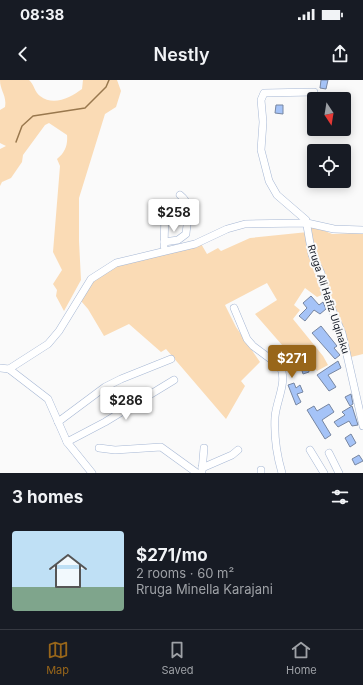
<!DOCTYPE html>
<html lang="en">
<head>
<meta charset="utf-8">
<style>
	body { margin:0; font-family:Inter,sans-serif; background:#242831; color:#f1f3f6; height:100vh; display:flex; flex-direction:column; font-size:15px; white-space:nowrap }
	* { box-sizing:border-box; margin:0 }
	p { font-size:13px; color:#9ea1a6 }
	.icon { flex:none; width:22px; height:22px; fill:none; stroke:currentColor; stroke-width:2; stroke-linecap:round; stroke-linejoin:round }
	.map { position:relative; height:393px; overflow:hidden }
	.panel { display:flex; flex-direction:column; background:#171b24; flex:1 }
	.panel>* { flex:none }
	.needle { width:26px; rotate:168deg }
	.controls { position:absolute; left:307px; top:12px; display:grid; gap:8px }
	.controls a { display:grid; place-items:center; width:44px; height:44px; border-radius:4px; background:#171b24; box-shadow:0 2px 10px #0003; font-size:20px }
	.price { position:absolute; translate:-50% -34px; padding:0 9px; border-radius:4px; background:#fff; color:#222; font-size:13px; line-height:26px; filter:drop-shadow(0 1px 2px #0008) }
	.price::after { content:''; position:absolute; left:50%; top:24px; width:12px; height:9px; margin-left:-6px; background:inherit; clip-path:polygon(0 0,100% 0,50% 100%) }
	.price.active { background:#98661a; color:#fff }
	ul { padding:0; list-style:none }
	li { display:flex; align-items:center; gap:12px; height:100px; padding:0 12px }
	li span { display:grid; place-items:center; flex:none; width:112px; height:80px; border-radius:4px; color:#555 }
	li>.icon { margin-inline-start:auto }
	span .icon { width:48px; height:48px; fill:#fffc; stroke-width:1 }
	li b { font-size:17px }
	h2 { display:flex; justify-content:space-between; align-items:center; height:48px; padding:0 12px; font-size:17px }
	.status { display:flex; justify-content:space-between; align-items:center; height:28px; padding:0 20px; background:#171b24; direction:ltr }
	.status svg { height:11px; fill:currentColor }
	header { display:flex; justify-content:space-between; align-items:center; height:52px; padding:0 12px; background:#171b24; font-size:18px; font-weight:600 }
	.menu { display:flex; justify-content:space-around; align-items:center; height:56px; border-top:1px solid #363941; background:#171b24; font-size:11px; color:#9ea1a6 }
	.menu a { display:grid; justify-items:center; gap:2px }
	.menu .active { color:#98661a }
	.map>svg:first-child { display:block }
	.green { fill:#fadbb5 }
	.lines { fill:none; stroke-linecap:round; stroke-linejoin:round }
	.stream { stroke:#99784e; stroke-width:1.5 }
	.building { fill:#a5c3f7; stroke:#7786a1 }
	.minor-casing { stroke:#a6b7d4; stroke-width:8 }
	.minor { stroke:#fff; stroke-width:7 }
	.labels { text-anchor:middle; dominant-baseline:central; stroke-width:4; stroke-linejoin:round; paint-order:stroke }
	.street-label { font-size:10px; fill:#171d28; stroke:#fafafa }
</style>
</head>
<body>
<div class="status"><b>08:38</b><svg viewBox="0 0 49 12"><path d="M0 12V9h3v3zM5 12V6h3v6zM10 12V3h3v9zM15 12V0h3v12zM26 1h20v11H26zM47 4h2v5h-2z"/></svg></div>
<header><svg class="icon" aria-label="back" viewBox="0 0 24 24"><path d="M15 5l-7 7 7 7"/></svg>Nestly<svg class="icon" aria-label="share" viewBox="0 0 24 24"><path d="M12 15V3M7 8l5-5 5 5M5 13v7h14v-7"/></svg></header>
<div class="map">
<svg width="363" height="393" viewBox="0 0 363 393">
	<rect width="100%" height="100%" fill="#fafafa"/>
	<!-- green -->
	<g class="green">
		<path d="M0 0H29C34 4 35 13 40 16 54 27 71 17 82 9L83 0H117L121 11 116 27 105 34 79 118V161L81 200 64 231 56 216 57 210 53 204 62 190 53 172 60 86 57 79C65 73 68 65 67 55L49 43 45 45 23 75 22 82 11 98 2 102 0 106V69L6 66 0 63V30L5 27C7 15 0 11 0 0Z"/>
		<polygon points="307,143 332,154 363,153 363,274 347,278 324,214 317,217 305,208 294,225 300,230 293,239 323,276 328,285 317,291 299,269 289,273 255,234 277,220 267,203 225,225 236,247 260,282 241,301 245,306 226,339 166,269 161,272 129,244 104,256 88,229 81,221 88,203 112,185 200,162 207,174 218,168 221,171 250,158 308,152"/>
	</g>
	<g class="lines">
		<!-- stream -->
		<polyline class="stream" points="16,62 22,46 33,36 85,28 106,7 109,0"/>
	</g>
	<!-- building -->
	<g class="building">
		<polygon points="321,0 328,0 326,9 320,8"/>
		<polygon points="276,25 283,25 283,34 275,33"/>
		<polygon points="311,216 319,225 323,222 326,229 320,234 314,230 305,241 299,236 307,228 303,223"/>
		<polygon points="321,246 337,266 334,268 340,275 335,279 312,253"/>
		<polygon points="338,281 341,288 328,295 336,307 329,311 317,295"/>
		<polygon points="307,282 309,292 303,294 300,284"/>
		<polygon points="294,303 296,308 300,305 303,312 297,314 301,322 296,325 288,305"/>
		<polygon points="351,314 353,324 350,326 345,317"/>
		<polygon points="329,324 334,332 322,340 331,355 325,359 307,330 314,326 317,331"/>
		<polygon points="352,326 358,345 352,346 349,341 338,347 334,342 345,335 342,332"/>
		<polygon points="351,354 356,363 350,367 345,358"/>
		<polygon points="359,375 363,381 355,385 352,379"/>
	</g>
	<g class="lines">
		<!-- minor casing -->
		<g class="minor-casing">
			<g id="minor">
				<polyline points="314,12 264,13 261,20 263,42 261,70 269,101 277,115 306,140 312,175 321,193 325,213 342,253 363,346"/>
				<path d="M164 162 178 160 186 154C187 140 193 125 180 115"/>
				<polyline points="164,166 165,133"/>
				<path d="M234 228 247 259 253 266 280 286C288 302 276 321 275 337 274 355 277 376 282 393"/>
				<polyline points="0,288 9,289 48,319 67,362 92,393"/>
				<polyline points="9,289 48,264 59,251 91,199 116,183 195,164 227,149 245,144 307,143 334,149 363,150"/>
				<polyline points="58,342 105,307 121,299 171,279"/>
				<polyline points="67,362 105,342 174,300"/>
				<polyline points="99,368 115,370 161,367 197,393"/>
				<polyline points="310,370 324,393"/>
				<polyline points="329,373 339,393"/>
				<polyline points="202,388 232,375 238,370"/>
				<polyline points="202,391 204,368"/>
				<polyline points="261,393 261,390"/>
			</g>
		</g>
		<!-- minor -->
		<use href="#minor" class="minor"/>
	</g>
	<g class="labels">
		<!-- street labels -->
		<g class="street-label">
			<text transform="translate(329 219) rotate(72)">Rruga Ali Hafiz Ulqinaku</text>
		</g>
	</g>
</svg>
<div class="controls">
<a><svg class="needle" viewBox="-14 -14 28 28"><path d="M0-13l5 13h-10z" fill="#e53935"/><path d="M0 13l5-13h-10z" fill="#9ea1a6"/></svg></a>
<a><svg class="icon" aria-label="locate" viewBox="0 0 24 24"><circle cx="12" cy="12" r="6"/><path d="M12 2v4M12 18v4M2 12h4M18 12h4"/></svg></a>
</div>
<b class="price" style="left:174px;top:153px">$258</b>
<b class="price active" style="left:292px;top:299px">$271</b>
<b class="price" style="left:126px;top:341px">$286</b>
</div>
<section class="panel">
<h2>3 homes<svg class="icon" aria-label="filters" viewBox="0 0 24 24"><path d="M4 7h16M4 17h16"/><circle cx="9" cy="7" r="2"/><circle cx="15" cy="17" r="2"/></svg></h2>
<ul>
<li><span style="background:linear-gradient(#bfe0f5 70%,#7fa58c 0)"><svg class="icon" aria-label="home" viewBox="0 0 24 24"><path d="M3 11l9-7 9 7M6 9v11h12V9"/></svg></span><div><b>$271/mo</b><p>2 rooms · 60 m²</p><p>Rruga Minella Karajani</p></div></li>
</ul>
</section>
<nav class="menu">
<a class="active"><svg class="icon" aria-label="map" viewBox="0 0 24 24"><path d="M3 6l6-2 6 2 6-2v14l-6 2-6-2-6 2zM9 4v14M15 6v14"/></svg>Map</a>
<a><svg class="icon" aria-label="saved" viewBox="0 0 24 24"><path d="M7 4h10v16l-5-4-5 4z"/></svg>Saved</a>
<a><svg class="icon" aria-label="home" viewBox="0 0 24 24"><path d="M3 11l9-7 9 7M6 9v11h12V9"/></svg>Home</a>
</nav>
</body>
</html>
